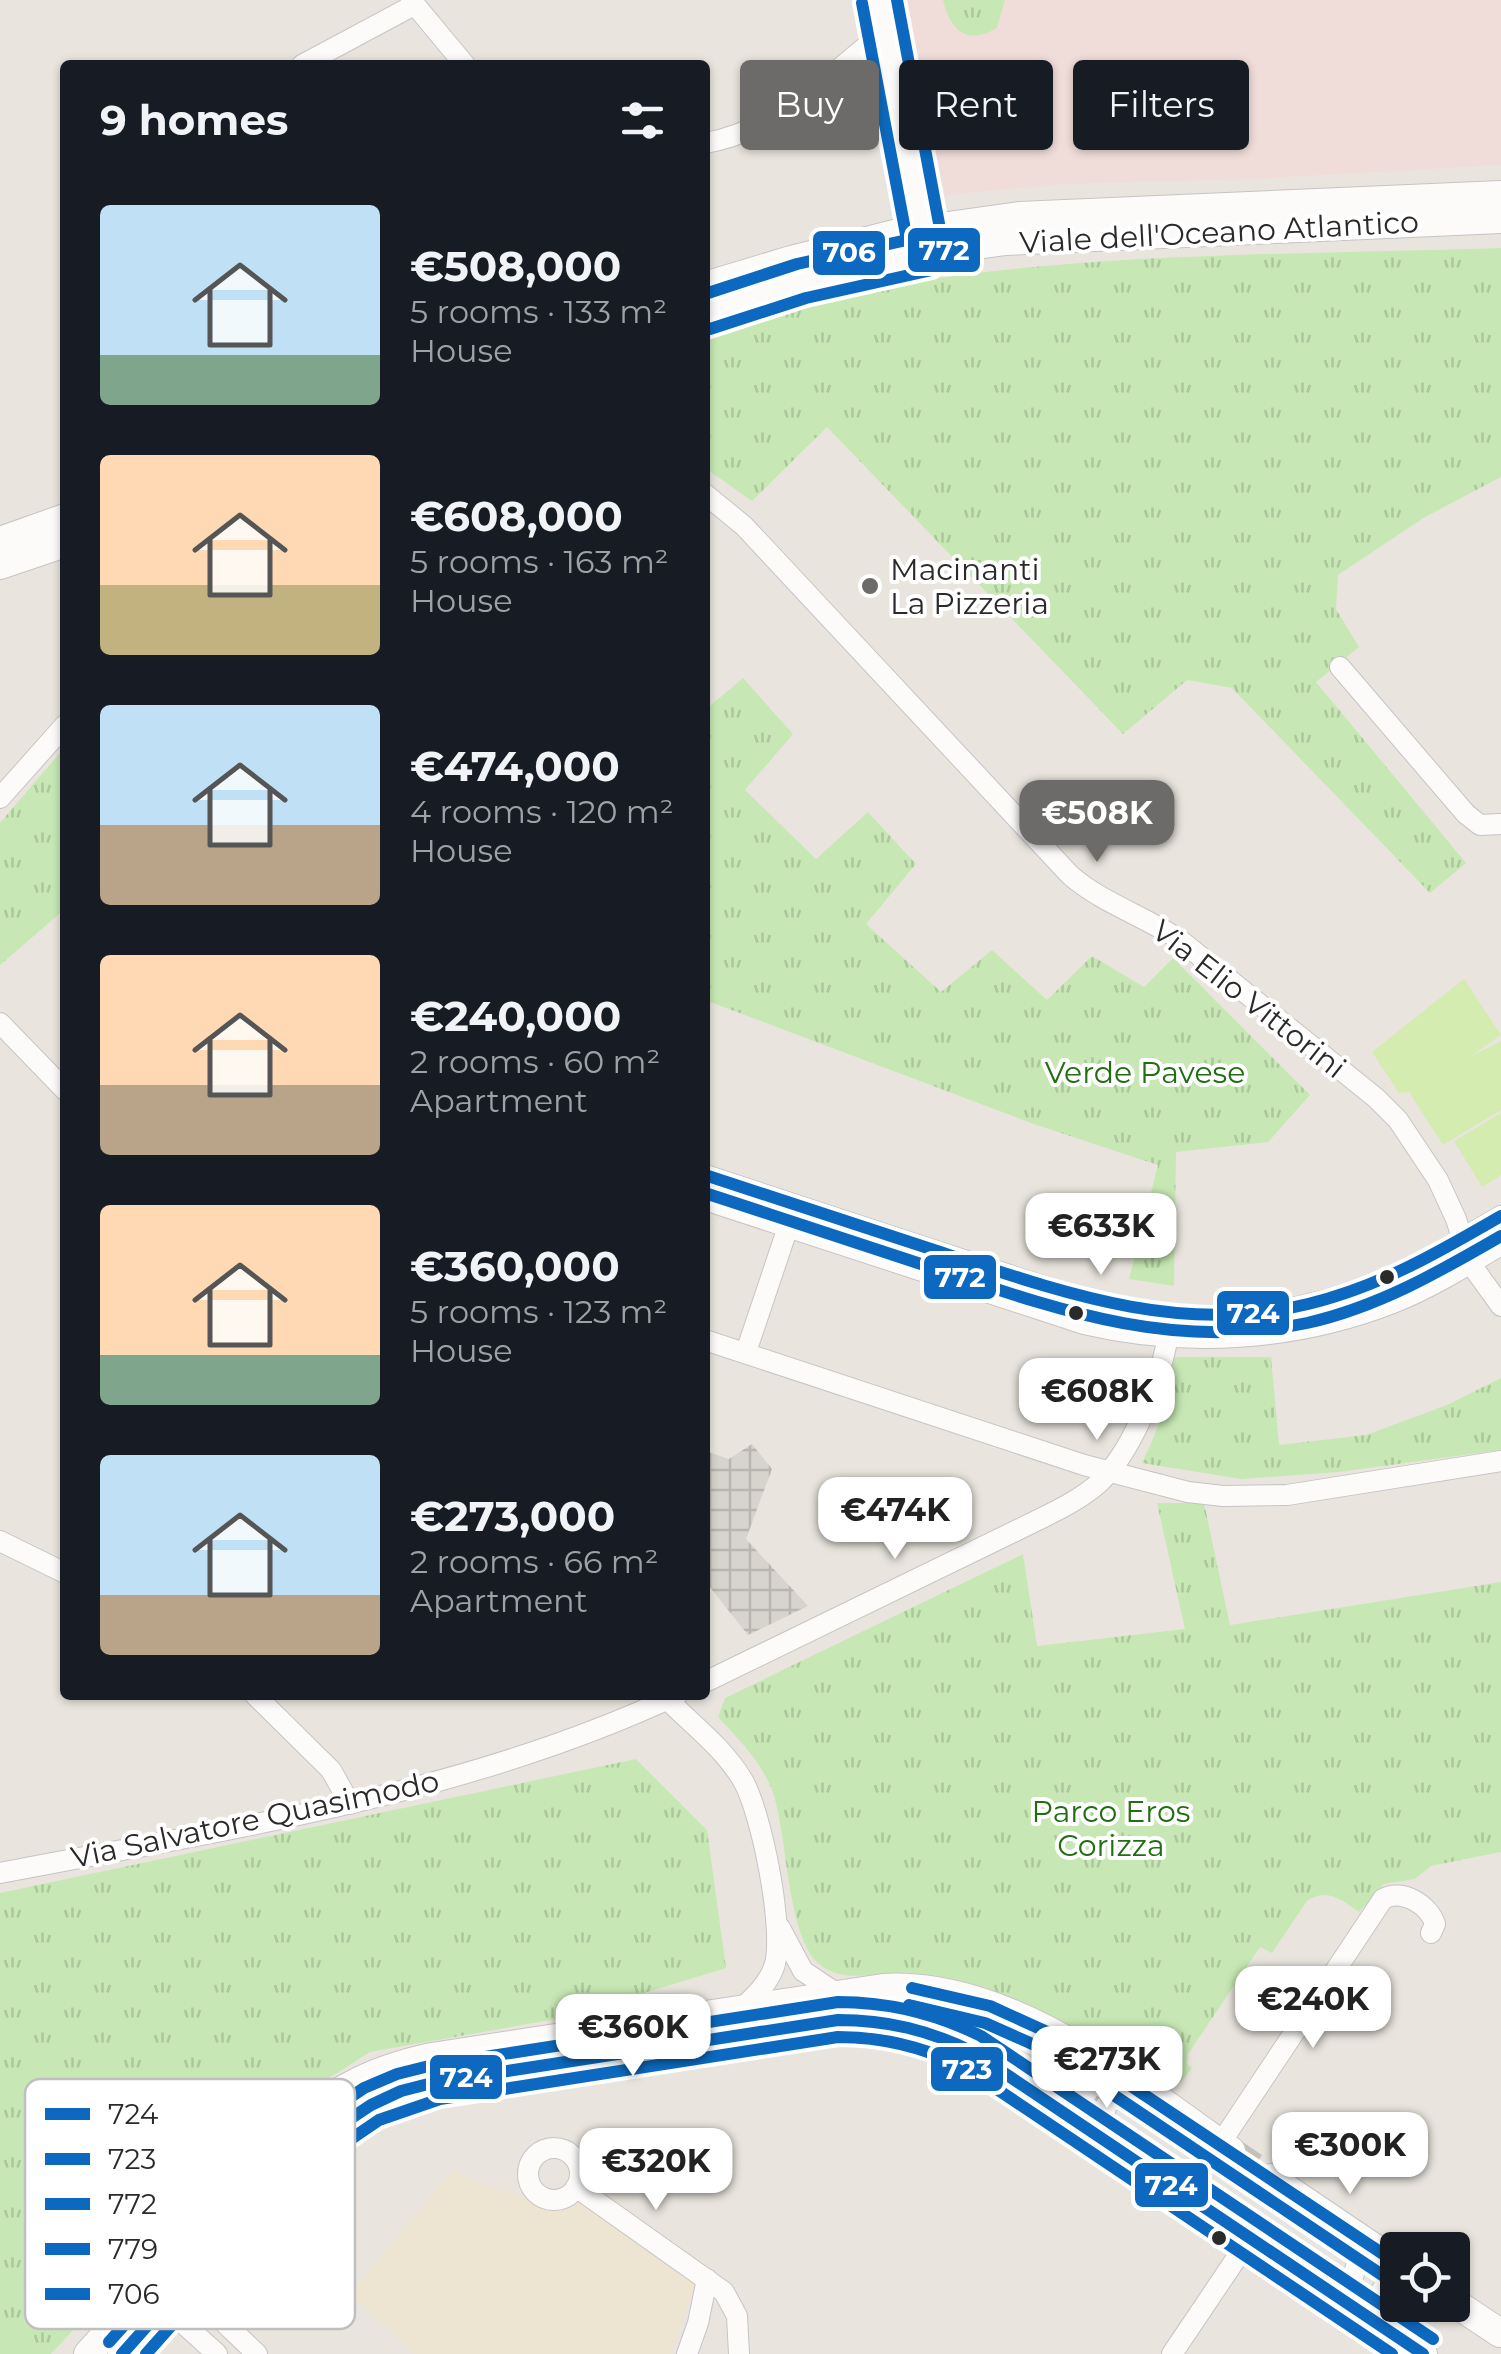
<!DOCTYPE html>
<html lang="en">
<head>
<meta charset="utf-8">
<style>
	body { margin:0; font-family:Montserrat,sans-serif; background:#20242c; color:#f1f3f6; height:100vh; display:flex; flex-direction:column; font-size:38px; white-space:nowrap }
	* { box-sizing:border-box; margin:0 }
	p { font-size:32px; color:#9ea1a6 }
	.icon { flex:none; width:55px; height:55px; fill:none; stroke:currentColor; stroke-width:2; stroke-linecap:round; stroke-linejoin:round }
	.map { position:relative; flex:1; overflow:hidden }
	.panel { position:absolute; left:60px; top:60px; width:650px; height:1640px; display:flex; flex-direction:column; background:#171b24; border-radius:10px; box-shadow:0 2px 8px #0004 }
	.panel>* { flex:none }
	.hud { position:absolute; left:740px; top:60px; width:610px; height:90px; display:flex; gap:20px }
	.controls { position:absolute; left:1380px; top:2232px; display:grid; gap:20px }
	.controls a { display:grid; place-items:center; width:90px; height:90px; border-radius:10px; background:#171b24; box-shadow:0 2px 8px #0004; font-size:50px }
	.price { position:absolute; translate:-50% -85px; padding:0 22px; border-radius:20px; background:#fff; color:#222; font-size:32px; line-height:65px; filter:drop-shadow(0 2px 5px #0008) }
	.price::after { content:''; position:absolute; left:50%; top:60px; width:30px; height:22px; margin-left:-15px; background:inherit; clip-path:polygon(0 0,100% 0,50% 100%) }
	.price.on { background:#6d6b69; color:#fff }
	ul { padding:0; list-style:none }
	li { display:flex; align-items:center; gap:30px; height:250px; padding:0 40px }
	li span { display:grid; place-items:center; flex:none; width:280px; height:200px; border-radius:10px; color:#555 }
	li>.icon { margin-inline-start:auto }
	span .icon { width:120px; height:120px; fill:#fffc; stroke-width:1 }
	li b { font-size:42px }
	h2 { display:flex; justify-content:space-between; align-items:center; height:120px; padding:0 40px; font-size:42px }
	.pill { padding:0 35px; border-radius:10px; background:#171b24; box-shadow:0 2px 8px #0004; font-size:35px; line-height:90px }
	.pill.on { background:#6d6b69; color:#fff }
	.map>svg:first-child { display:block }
	.education { fill:#ede5d2 }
	.medical { fill:#f0ddda }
	.grass { fill:url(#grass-tufts) }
	.pitch { fill:#d4ecb0 }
	.plaza { fill:url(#plaza-grid) }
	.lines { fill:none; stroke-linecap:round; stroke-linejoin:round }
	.secondary-tunnel { stroke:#c3c0ba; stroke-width:28; stroke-dasharray:28 14; stroke-linecap:butt }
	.street-casing { stroke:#c6c4c4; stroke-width:22 }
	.secondary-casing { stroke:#c6c4c4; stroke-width:30 }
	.street { stroke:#fcfbfa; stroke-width:20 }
	.secondary { stroke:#fcfbfa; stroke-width:28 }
	.bus-1-casing { stroke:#fff; stroke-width:20 }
	.bus-2-casing { stroke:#fff; stroke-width:20 }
	.bus-3-casing { stroke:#fff; stroke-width:20 }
	.bus-4-casing { stroke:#fff; stroke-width:20 }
	.bus-5-casing { stroke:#fff; stroke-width:20 }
	.bus-1 { stroke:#0c69bf; stroke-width:12 }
	.bus-2 { stroke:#0c69bf; stroke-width:12 }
	.bus-3 { stroke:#0c69bf; stroke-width:12 }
	.bus-4 { stroke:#0c69bf; stroke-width:12 }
	.bus-5 { stroke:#0c69bf; stroke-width:12 }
	.poi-dot { fill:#6d6b69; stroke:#fff; stroke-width:4 }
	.bus-dot { fill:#2a2a2a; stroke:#fff; stroke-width:4 }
	.labels { text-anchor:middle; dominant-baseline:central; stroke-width:8; stroke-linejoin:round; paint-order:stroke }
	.street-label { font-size:30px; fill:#2a2a2a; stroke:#fff }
	.poi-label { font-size:30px; fill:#2a2a2a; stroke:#fff; text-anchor:start }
	.park-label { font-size:30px; fill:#226e13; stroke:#fff }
	.key { fill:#fff; stroke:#bfbfbf; stroke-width:2.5 }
	.key-label { font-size:28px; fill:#2a2a2a }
	.line-badge { stroke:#fff; stroke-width:4 }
	.badge-label { font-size:28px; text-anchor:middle; font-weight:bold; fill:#fff }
</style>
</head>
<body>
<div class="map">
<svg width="1501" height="2354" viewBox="0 0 1501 2354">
	<defs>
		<pattern id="grass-tufts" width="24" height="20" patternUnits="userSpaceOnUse" patternTransform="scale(2.5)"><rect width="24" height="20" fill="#c7e8b4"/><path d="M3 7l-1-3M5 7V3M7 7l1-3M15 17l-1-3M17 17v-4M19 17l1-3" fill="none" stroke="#abc79b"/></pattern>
		<pattern id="plaza-grid" width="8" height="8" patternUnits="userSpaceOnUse" patternTransform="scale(2.5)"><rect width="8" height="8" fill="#d7d3cd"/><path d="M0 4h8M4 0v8" fill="none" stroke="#b9b5b0"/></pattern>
	</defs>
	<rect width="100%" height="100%" fill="#e9e5de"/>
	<!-- education -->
	<polygon class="education" points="453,2170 473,2181 537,2202 551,2204 576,2198 696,2283 671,2354 414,2354 350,2293"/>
	<!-- medical -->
	<polygon class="medical" points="902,0 1501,0 1501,165 1253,179 1063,184 945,195"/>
	<!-- grass -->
	<g class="grass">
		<path d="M943 0H1005L997 28C966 46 950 30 943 0Z"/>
		<path d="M1046 61 1048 104C1012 105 1008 96 1002 62Z"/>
		<path d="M1501 248V477L1425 517 1338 575 1336 609 1359 647 1316 682 1466 863 1430 893 1232 688 1187 680 1123 734 827 427 752 501 705 468V341C789 312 874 286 962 275 1138 252 1323 254 1501 248Z"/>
		<polygon points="743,678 793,734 745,790 816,859 868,812 916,864 866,924 941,992 992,950 1047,1000 1092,956 1144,987 1173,958 1310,1095 1268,1142 1176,1152 1174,1286 1129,1279 1158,1165 1034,1124 705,1000 705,710"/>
		<polygon points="65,747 65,909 0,965 0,823"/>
		<path d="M1171 1357H1271L1279 1445 1366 1435 1447 1405 1501 1378V1450L1339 1472 1241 1479 1142 1463C1159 1428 1171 1396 1171 1357Z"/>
		<path d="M1157 1503H1204L1230 1625 1501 1582V1852L1431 1866 1415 1879 1384 1884 1359 1912C1342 1900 1327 1887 1307 1901L1272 1953 1260 1947 1188 2054 1187 2064 1192 2068 1181 2082 1172 2083 1140 2063 1127 2065C1054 2017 1003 1982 914 1973 882 1970 845 1986 819 1964 786 1936 788 1833 772 1790 761 1761 738 1739 718 1717L725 1698 1023 1554 1037 1646 1185 1629Z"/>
		<polygon points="636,1759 707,1830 726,1968 562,2018 370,2052 268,2117 51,2354 0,2354 0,1893"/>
	</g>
	<!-- pitch -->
	<g class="pitch">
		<polygon points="1464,979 1501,1035 1471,1056 1501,1041 1501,1110 1443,1145 1409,1092 1399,1093 1372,1052"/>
		<polygon points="1501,1113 1501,1175 1482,1187 1454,1141"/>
	</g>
	<!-- plaza -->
	<polygon class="plaza" points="752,1444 772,1469 746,1539 808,1606 748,1635 705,1581 705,1451 729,1459"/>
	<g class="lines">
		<!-- secondary-tunnel -->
		<g class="secondary-tunnel">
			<polyline points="1231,2151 1271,2178"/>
			<polyline points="1197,2202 1236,2228"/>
		</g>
		<!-- street casing -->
		<g class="street-casing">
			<g id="street">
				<polyline points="411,0 465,65"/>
				<polyline points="302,65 414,5"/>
				<path d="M705 143C775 132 829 75 883 33"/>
				<path d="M705 494 744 526 1070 875C1102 903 1144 916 1180 940L1376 1098 1398 1120 1438 1180 1456 1219 1470 1263 1501 1306"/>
				<polyline points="1340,667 1466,814 1480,825 1501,824"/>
				<polyline points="0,798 65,725"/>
				<polyline points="0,1023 65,1090"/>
				<path d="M705 1175 1070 1295C1171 1325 1281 1323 1379 1282 1422 1264 1461 1239 1501 1216"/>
				<path d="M705 1200 1084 1324C1185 1348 1296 1341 1393 1303 1431 1288 1466 1266 1501 1245"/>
				<polyline points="705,1340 1084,1465 1188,1492 1223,1496 1287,1495 1501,1461"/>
				<polyline points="746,1352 788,1227"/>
				<polyline points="0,1541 65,1573"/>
				<path d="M705 1682 1042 1518C1062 1508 1084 1497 1101 1481 1134 1448 1164 1373 1169 1327"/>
				<polyline points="255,1695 331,1770 350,1804"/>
				<path d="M663 1695C690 1723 722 1746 742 1779 761 1809 786 1934 774 1967 768 1984 754 1997 741 2009"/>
				<path d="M0 1873C228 1829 466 1794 677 1695"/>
				<polyline points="780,1928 803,1971 839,1995"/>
				<path d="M1058 2109C1089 2104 1093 2087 1095 2059"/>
				<polyline points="1101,2138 1106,2105 1119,2096 1140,2090"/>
				<path d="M1220 2144 1383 1899C1402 1888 1429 1905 1435 1924L1431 1933"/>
				<circle cx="554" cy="2174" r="26"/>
				<polyline points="576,2187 724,2292 737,2316 739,2354"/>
				<polyline points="185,2285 257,2354"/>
				<polyline points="1333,2294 1353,2277 1363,2241"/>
				<polyline points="165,2307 217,2354"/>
				<polyline points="1367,2317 1383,2288 1398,2277"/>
				<polyline points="687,2354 698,2323 707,2279"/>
				<polyline points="1172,2354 1250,2238"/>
			</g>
		</g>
		<!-- secondary casing -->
		<g class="secondary-casing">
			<g id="secondary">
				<polyline points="879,0 925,244"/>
				<polyline points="705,286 791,260 898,233 1019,216 1501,195"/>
				<path d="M705 312C802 277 902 254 1004 241L1501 219"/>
				<polyline points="0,541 65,518"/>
				<polyline points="0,565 65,543"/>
				<polyline points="1271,2178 1398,2264"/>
				<polyline points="1236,2228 1423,2354"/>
				<polyline points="1452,2301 1500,2333"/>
				<path d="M88 2354 281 2138C326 2093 371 2070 432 2057L883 1988C1008 1980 1134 2083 1231 2151"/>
				<path d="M122 2354C157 2316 191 2278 225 2239 288 2168 338 2101 436 2082L817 2021C866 2016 912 2022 958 2044L1197 2202"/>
			</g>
		</g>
		<!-- street -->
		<use href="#street" class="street"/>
		<!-- secondary -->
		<use href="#secondary" class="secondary"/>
		<!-- bus-1 casing -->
		<g class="bus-1-casing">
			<g id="bus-1">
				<path d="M705 1175C782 1200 859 1226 937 1251 1058 1291 1179 1336 1308 1304 1379 1287 1439 1252 1501 1216"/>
				<polyline points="912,1988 990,2006 1056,2036 1398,2264"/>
				<path d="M122 2354 271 2187 317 2141 371 2105 401 2091 436 2082 838 2020C887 2020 929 2030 973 2052L1423 2354"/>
			</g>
		</g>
		<!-- bus-2 casing -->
		<g class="bus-2-casing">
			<g id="bus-2">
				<polyline points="909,2005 985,2023 1048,2051 1388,2279"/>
				<path d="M146 2354 284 2199 329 2154 379 2120 440 2099 838 2037C884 2037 924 2047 964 2067L1392 2354"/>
			</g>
		</g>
		<!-- bus-3 casing -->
		<g class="bus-3-casing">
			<g id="bus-3">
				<polyline points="710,329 806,298 932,270 942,261 944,250 897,0"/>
				<path d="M705 1193C782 1219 859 1244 936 1269 1061 1311 1174 1351 1307 1323 1378 1307 1439 1272 1501 1236"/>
			</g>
		</g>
		<!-- bus-4 casing -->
		<g class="bus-4-casing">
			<path id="bus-4" d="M109 2342 258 2176 305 2128 364 2088 397 2074 433 2065 838 2002C889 2002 935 2013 981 2036L1433 2339"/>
		</g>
		<!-- bus-5 casing -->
		<g class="bus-5-casing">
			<polyline id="bus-5" points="705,294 797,264 907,240 862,3"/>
		</g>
		<!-- bus-1 -->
		<use href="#bus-1" class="bus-1"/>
		<!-- bus-2 -->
		<use href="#bus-2" class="bus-2"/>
		<!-- bus-3 -->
		<use href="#bus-3" class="bus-3"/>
		<!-- bus-4 -->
		<use href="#bus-4" class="bus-4"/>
		<!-- bus-5 -->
		<use href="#bus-5" class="bus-5"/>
	</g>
	<!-- markers -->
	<circle class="poi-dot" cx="870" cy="586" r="10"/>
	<g class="bus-dot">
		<circle cx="1387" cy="1277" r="9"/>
		<circle cx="1076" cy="1313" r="9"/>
		<circle cx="1219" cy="2238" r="9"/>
	</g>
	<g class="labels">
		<!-- street labels -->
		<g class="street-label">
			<text transform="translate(1219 232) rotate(-3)">Viale dell'Oceano Atlantico</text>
			<text transform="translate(1249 999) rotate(38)">Via Elio Vittorini</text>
			<text transform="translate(255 1819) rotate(-12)">Via Salvatore Quasimodo</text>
		</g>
		<!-- poi labels -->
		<g class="poi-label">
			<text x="890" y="569">Macinanti<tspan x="890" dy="34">La Pizzeria</tspan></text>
		</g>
		<!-- park labels -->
		<g class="park-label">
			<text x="1145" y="1072">Verde Pavese</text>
			<text x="1111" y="1811">Parco Eros<tspan x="1111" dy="34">Corizza</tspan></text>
		</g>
	</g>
	<!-- legend -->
	<rect x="25" y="2079" width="330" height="250" rx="15" class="key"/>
	<rect x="45" y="2108" width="45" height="12" fill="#0c69bf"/>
	<rect x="45" y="2153" width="45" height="12" fill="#0c69bf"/>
	<rect x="45" y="2198" width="45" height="12" fill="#0c69bf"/>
	<rect x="45" y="2243" width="45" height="12" fill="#0c69bf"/>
	<rect x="45" y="2288" width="45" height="12" fill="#0c69bf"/>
	<g class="key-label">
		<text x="108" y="2124">724</text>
		<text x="108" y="2169">723</text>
		<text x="108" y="2214">772</text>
		<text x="108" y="2259">779</text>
		<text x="108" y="2304">706</text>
	</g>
	<g class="line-badge">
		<rect x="906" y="226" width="76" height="48" rx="10" fill="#0c69bf"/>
		<rect x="811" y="229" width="76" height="48" rx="10" fill="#0c69bf"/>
		<rect x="922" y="1253" width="76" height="48" rx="10" fill="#0c69bf"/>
		<rect x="1215" y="1289" width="76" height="48" rx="10" fill="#0c69bf"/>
		<rect x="929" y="2045" width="76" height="48" rx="10" fill="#0c69bf"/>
		<rect x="428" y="2053" width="76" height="48" rx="10" fill="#0c69bf"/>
		<rect x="1133" y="2161" width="77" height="48" rx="10" fill="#0c69bf"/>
	</g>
	<g class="badge-label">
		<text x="944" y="260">772</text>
		<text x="849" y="262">706</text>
		<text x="960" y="1287">772</text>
		<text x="1253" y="1323">724</text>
		<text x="967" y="2079">723</text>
		<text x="466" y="2087">724</text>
		<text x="1171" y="2195">724</text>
	</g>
</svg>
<div class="controls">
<a><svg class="icon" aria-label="locate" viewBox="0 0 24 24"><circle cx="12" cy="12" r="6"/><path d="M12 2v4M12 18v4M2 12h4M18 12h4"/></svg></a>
</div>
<b class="price on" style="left:1097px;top:865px">€508K</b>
<b class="price" style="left:1101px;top:1278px">€633K</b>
<b class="price" style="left:1097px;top:1443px">€608K</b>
<b class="price" style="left:895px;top:1562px">€474K</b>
<b class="price" style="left:1313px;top:2051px">€240K</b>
<b class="price" style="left:633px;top:2079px">€360K</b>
<b class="price" style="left:1107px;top:2111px">€273K</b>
<b class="price" style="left:1350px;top:2197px">€300K</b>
<b class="price" style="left:656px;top:2213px">€320K</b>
<div class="hud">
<a class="pill on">Buy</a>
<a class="pill">Rent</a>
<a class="pill">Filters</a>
</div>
<section class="panel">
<h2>9 homes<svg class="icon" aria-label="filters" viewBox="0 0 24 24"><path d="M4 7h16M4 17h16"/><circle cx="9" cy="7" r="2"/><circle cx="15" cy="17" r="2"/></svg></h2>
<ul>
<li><span style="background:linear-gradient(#bfe0f5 75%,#7fa58c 0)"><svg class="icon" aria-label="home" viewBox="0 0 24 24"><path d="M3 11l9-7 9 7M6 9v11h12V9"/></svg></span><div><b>€508,000</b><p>5 rooms · 133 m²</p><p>House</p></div></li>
<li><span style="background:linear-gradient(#ffd9b3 65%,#c2b280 0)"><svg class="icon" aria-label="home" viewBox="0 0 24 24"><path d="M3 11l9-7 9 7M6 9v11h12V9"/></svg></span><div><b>€608,000</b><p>5 rooms · 163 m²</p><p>House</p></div></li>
<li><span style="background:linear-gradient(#bfe0f5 60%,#b9a48a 0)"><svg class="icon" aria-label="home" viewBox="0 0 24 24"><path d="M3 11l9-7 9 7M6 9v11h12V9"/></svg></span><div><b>€474,000</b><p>4 rooms · 120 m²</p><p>House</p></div></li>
<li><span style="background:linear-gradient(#ffd9b3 65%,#b9a48a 0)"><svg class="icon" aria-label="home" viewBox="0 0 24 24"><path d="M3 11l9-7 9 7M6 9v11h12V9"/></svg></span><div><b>€240,000</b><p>2 rooms · 60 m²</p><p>Apartment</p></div></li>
<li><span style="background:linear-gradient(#ffd9b3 75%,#7fa58c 0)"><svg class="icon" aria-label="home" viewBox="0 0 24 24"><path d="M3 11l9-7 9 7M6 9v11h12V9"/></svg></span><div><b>€360,000</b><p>5 rooms · 123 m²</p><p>House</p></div></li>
<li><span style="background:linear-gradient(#bfe0f5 70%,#b9a48a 0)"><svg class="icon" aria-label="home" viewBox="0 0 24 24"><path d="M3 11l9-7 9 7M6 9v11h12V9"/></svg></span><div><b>€273,000</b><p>2 rooms · 66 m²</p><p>Apartment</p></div></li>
</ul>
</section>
</div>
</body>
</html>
